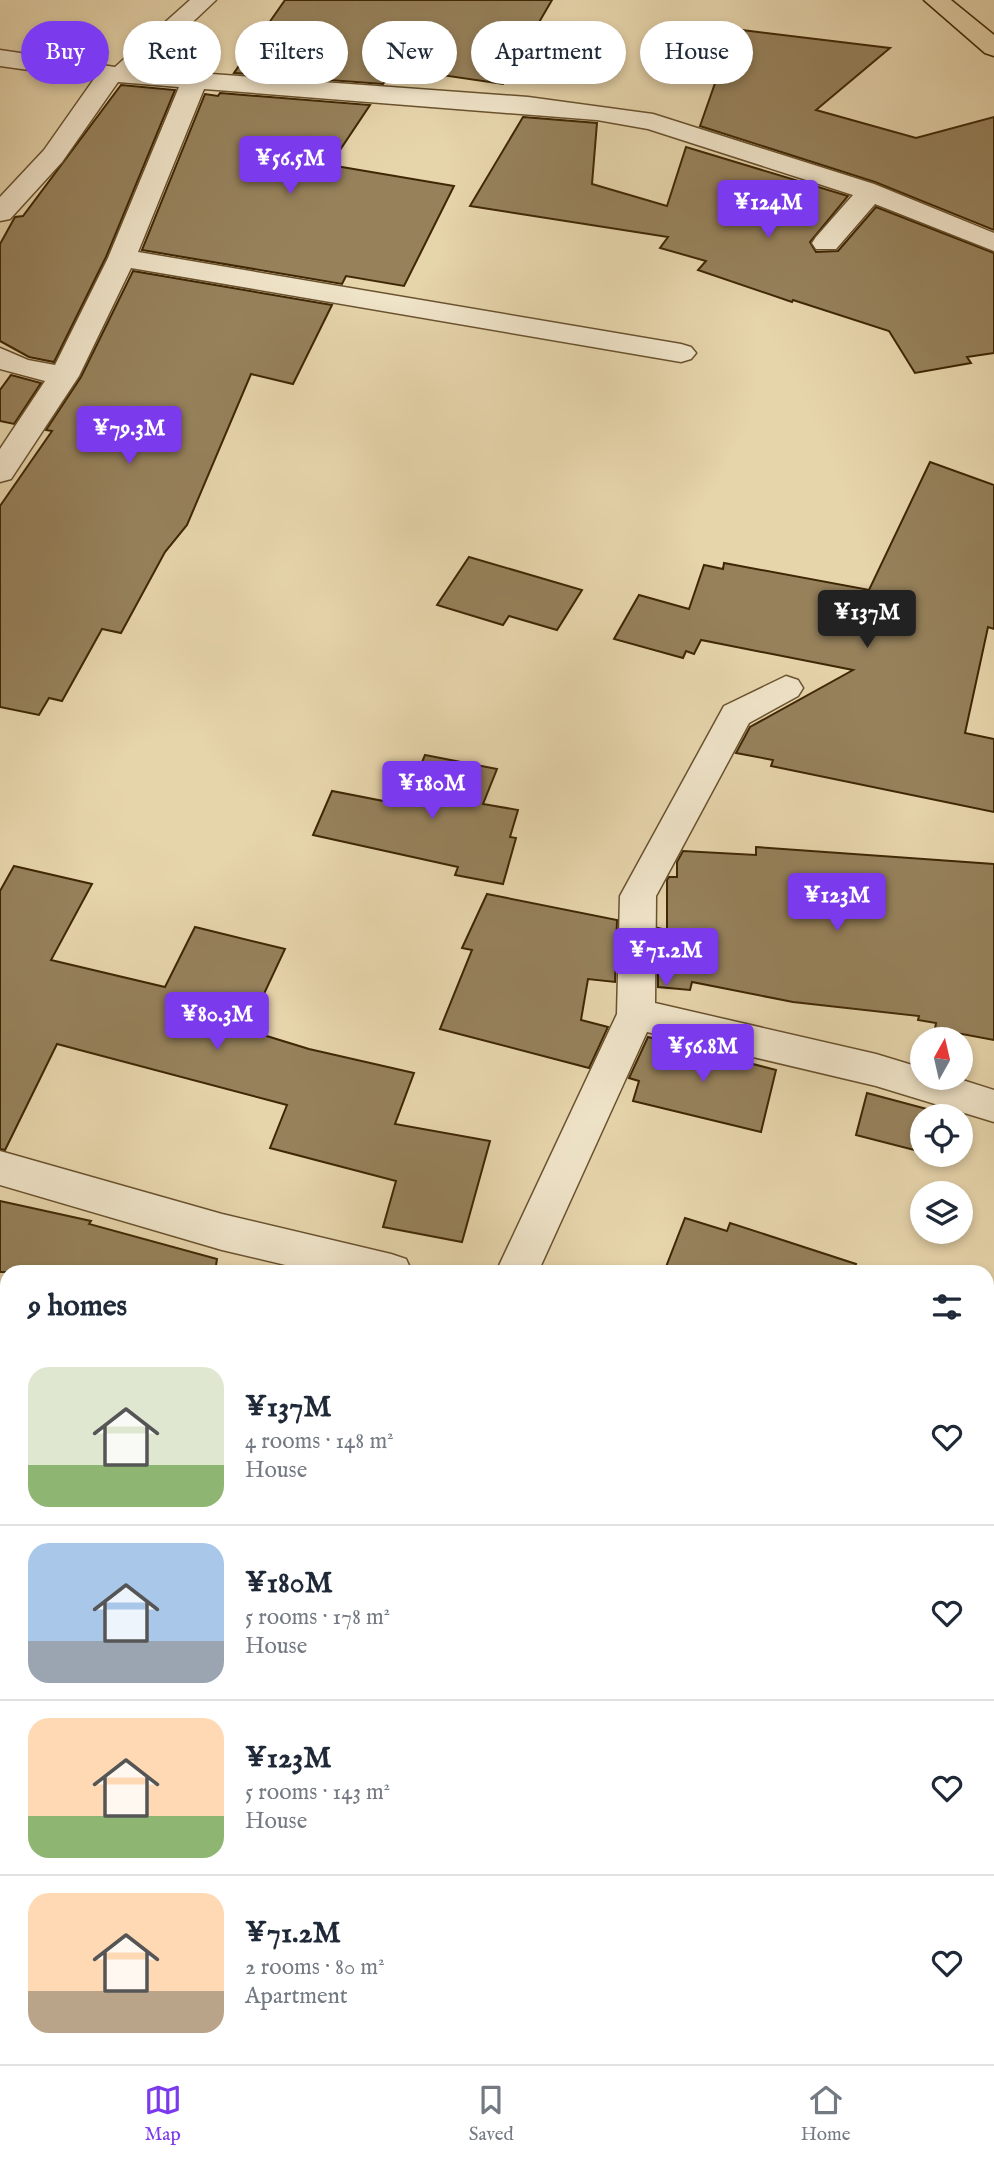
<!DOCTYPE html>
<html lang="en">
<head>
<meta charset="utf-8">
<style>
	body { margin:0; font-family:"IM FELL English",serif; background:#f6f6f7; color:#1f2937; height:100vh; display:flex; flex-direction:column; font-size:26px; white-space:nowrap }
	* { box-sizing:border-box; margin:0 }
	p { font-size:23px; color:#747a83 }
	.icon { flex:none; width:38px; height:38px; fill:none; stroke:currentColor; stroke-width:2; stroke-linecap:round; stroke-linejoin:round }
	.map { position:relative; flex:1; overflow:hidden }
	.drawer { position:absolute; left:0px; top:1265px; width:994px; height:800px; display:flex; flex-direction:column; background:#fff; border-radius:21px 21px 0 0; box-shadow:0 4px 10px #0003 }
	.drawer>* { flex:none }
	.top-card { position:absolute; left:21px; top:21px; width:952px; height:63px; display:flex; gap:14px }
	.needle { width:46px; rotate:8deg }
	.fabs { position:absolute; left:910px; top:1027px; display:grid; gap:14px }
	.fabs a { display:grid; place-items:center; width:63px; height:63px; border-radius:50%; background:#fff; box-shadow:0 4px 10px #0003; font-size:35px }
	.price { position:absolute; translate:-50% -60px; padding:0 16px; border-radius:7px; background:#7c3aed; color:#fff; font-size:23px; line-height:46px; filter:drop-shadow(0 2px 4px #0008) }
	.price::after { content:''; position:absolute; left:50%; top:42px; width:21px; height:16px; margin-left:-10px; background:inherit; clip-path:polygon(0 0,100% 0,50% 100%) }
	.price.on { background:#222; color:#fff }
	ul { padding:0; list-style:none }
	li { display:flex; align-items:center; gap:21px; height:175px; padding:0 28px }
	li+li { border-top:2px solid #e0e1e3 }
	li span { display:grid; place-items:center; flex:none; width:196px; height:140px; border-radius:21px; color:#555 }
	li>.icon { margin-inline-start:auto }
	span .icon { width:84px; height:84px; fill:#fffc; stroke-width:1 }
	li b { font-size:30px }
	h2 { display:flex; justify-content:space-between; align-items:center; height:84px; padding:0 28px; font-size:30px }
	.pill { padding:0 24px; border-radius:32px; background:#fff; box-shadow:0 4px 10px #0003; font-size:24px; line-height:63px }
	.pill.on { background:#7c3aed; color:#fff }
	.menu { display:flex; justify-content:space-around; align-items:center; height:98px; border-top:2px solid #e0e1e3; background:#fff; font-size:19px; color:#747a83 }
	.menu a { display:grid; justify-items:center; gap:4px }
	.menu .on { color:#7c3aed }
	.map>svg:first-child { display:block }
	.building { fill:#96815b; stroke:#3f2705; stroke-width:2 }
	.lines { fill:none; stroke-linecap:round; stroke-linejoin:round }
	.minor-casing { stroke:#69522e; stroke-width:3 }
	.major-casing { stroke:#3f2705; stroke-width:3 }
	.minor { fill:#efe3c8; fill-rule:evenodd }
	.major { fill:#e6d4ab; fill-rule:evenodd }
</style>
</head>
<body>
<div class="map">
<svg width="994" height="2064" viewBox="0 0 994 2064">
	<rect width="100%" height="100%" fill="#e6d4ab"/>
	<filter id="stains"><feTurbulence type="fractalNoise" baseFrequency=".00286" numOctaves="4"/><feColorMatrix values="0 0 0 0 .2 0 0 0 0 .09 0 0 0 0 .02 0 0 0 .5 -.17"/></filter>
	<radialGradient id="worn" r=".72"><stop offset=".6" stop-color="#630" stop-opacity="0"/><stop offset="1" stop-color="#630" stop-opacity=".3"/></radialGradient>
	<!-- building -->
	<g class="building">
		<polygon points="285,0 552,0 503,84 394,68 383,84 234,73"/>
		<polygon points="734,29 890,48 816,110 916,138 994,117 994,230 875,182 700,126"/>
		<polygon points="121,85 175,90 106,257 54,362 29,357 0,341 0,244 15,217 23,216"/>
		<polygon points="220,93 370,105 330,165 454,186 404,286 346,276 342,284 142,250 205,94 218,96"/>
		<polygon points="523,117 597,123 592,184 667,206 686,147 848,196 810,242 816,252 838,251 876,207 994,253 994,353 967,357 971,363 915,373 889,331 793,300 792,302 698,270 706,261 660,248 668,237 470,206"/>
		<polygon points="133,271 332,305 293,384 251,374 187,525 165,552 121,633 102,629 62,701 49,698 39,715 0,707 0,506 52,431 46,430 81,377"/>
		<polygon points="11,375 41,383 14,424 0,421 0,390"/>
		<polygon points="930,462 994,485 994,629 988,627 965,733 994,739 994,812 771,766 773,760 736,753 750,727 853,670 701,640 694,654 686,651 683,658 614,639 639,595 689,609 704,565 723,569 724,563 869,590"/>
		<polygon points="469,557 582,590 557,630 509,616 503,625 437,605"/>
		<polygon points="425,755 497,769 483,804 518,810 510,837 516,838 503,884 455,875 458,867 313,835 332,791 404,805"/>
		<polygon points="756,847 994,864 994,1040 935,1029 936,1023 918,1020 919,1016 793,1002 692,982 690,990 658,987 658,928 667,930 667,880 669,877 677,877 677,862 683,851 756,855"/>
		<polygon points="14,866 92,884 51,960 165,987 195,927 285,949 247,1030 309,1049 414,1073 395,1124 490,1141 462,1242 383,1227 396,1181 270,1148 287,1105 57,1044 5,1150 0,1149 0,891"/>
		<polygon points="487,894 617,920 615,982 588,979 581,1020 608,1027 589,1068 440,1029 472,950 462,948"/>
		<polygon points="648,1037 776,1070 761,1132 633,1101 639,1081 629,1078"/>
		<polygon points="867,1093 938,1112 958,1116 922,1116 922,1152 856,1135"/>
		<polygon points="0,1201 91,1221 89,1224 217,1259 215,1272 0,1272"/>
		<polygon points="685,1218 727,1231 730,1223 856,1264 854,1272 664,1272"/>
	</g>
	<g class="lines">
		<!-- minor casing -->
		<g class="minor-casing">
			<g id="minor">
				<polygon points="190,0 216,0 143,69 528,97 653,114 874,184 994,233 994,251 875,204 836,249 816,249 812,243 816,237 853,195 648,129 597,120 204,89 138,252 681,344 691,347 696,353 691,359 681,362 131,268 79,376 11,479 0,482 0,449 45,381 0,369 0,348 28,360 55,365 108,258 179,87 118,82 62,162 10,219 0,221 0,197 44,150 94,79 0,66 0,50 115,67"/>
				<polygon points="786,676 798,680 803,688 798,696 749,723 656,896 655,1003 876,1054 922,1068 922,1078 956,1078 994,1090 994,1122 876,1086 647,1032 538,1272 496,1272 617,1014 620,896 724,706"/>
				<polygon points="0,1151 222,1214 391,1254 406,1259 412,1272 315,1272 222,1250 0,1185"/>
				<polygon points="0,1439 7,1441 7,1483 0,1481"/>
				<polygon points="987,1487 994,1489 994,1532 987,1530"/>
				<polygon points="0,1641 7,1643 7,1689 0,1687"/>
			</g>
		</g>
		<!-- major casing -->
		<g class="major-casing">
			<polygon id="major" points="924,0 951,0 994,35 994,56 985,53"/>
		</g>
		<!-- minor -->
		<use href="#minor" class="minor"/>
		<!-- major -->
		<use href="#major" class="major"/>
	</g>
	<rect width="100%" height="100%" filter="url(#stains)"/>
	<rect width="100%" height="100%" fill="url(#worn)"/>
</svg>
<div class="fabs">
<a><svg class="needle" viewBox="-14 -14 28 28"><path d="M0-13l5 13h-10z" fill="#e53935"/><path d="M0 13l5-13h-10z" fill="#747a83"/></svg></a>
<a><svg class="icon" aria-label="locate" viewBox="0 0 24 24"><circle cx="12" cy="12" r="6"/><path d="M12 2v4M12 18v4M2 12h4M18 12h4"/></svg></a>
<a><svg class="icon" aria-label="layers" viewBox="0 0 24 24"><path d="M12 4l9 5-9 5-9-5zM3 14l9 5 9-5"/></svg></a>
</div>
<b class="price" style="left:290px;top:196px">¥56.5M</b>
<b class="price" style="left:768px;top:240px">¥124M</b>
<b class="price" style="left:129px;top:466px">¥79.3M</b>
<b class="price on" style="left:867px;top:650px">¥137M</b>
<b class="price" style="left:432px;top:821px">¥180M</b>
<b class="price" style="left:837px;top:933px">¥123M</b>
<b class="price" style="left:666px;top:988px">¥71.2M</b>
<b class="price" style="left:217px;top:1052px">¥80.3M</b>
<b class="price" style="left:703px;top:1084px">¥56.8M</b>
<div class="top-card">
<a class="pill on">Buy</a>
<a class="pill">Rent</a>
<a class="pill">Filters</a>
<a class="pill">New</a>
<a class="pill">Apartment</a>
<a class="pill">House</a>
</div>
<section class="drawer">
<h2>9 homes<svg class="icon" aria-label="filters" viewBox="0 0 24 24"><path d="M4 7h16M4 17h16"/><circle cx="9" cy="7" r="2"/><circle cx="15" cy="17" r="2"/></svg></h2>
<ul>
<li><span style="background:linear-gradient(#dfe7d0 70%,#8fb573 0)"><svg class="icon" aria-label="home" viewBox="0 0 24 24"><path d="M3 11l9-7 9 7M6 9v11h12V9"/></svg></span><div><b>¥137M</b><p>4 rooms · 148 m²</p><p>House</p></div><svg class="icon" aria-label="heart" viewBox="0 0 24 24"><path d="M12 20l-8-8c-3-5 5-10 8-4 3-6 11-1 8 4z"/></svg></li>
<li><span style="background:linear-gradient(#a9c7e8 70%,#9aa5b1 0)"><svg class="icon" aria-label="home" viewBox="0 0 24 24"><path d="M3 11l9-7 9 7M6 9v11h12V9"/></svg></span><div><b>¥180M</b><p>5 rooms · 178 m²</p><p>House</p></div><svg class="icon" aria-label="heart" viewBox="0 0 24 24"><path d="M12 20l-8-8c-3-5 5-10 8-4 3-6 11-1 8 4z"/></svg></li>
<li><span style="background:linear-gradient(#ffd9b3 70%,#8fb573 0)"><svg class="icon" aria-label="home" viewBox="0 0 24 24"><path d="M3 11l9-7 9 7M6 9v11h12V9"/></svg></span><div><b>¥123M</b><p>5 rooms · 143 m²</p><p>House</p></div><svg class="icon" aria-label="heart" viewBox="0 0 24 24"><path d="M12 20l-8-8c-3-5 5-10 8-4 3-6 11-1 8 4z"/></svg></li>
<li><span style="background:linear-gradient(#ffd9b3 70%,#b9a48a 0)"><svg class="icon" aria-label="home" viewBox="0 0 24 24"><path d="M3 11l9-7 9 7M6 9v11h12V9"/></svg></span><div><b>¥71.2M</b><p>2 rooms · 80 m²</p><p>Apartment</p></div><svg class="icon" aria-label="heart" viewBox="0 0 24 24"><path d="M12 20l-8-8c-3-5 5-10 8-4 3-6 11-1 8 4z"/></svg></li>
</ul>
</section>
</div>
<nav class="menu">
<a class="on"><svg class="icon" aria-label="map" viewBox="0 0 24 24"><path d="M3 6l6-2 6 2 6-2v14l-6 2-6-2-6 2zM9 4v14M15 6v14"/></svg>Map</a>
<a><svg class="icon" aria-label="saved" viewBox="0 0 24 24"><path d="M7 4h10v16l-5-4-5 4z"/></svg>Saved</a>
<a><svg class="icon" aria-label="home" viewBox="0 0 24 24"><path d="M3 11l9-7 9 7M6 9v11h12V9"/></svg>Home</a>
</nav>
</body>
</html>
